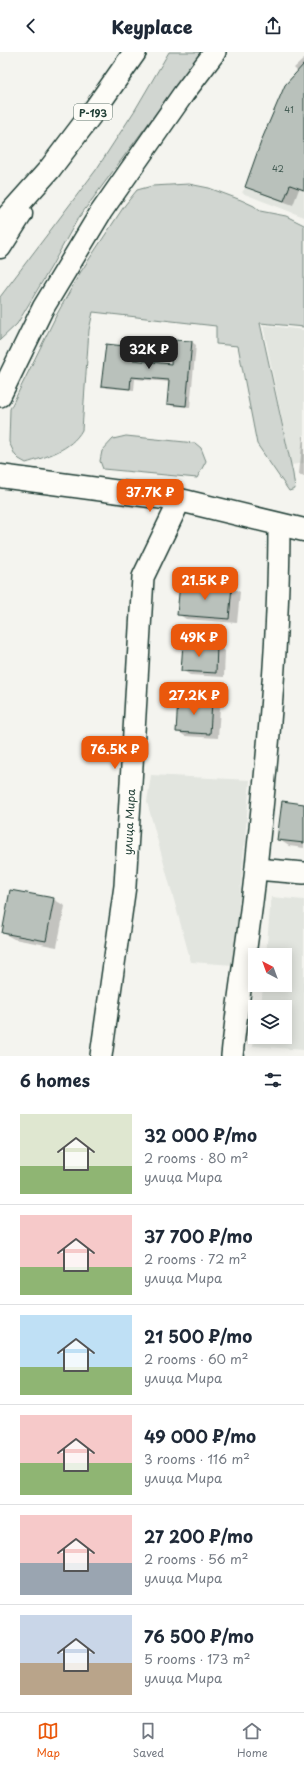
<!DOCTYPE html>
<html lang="en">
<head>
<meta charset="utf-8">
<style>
	body { margin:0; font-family:"Playpen Sans",sans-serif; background:#f6f6f7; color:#1f2937; height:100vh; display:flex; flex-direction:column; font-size:15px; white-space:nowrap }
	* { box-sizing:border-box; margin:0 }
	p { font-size:13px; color:#747a83 }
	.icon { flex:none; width:22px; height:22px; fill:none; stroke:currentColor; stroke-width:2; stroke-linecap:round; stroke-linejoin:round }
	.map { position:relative; height:1004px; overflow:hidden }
	.drawer { display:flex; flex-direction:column; background:#fff; flex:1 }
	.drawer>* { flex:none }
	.needle { width:26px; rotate:319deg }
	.controls { position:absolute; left:248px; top:896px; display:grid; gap:8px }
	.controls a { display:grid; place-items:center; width:44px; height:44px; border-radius:0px; background:#fff; box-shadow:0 2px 10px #0003; font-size:20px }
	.price { position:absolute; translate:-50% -34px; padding:0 9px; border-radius:8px; background:#ea580c; color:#fff; font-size:13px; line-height:26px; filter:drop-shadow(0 1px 2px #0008) }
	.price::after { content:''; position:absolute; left:50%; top:24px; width:12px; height:9px; margin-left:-6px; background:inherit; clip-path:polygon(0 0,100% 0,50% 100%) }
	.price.current { background:#222; color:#fff }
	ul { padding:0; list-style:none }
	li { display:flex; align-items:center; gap:12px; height:100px; padding:0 20px }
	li+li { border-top:1px solid #e0e1e3 }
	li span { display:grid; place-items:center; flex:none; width:112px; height:80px; border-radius:0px; color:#555 }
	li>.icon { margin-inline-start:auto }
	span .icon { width:48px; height:48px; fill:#fffc; stroke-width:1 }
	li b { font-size:17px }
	h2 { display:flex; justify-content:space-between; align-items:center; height:48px; padding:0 20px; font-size:17px }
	header { display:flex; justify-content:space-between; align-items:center; height:52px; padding:0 20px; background:#fff; font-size:18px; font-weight:800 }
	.tabs { display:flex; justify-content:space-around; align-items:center; height:56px; border-top:1px solid #e0e1e3; background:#fff; font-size:11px; color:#747a83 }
	.tabs a { display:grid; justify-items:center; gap:2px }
	.tabs .current { color:#ea580c }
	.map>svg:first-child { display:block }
	.built { fill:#e2e5df }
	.green { fill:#d1d6d1; stroke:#788a82 }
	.shadow { fill:#0003 }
	.building { fill:#b9c1bb; stroke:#1f3d34 }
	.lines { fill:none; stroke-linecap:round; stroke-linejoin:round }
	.street-casing { stroke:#1f3d34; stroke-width:24 }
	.secondary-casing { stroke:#1f3d34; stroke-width:25 }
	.highway-casing { stroke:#1f3d34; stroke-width:25 }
	.street { stroke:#fdfcf7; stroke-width:21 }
	.secondary { stroke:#fdfcf7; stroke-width:22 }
	.highway { stroke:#fdfcf7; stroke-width:22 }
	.labels { text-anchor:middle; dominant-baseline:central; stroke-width:3.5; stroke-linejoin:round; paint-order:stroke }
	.number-label { font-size:9px; fill:#465e56 }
	.shield { fill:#fdfcf7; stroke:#62766e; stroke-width:1 }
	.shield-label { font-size:10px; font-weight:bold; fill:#1f3d34 }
	.street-label { font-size:11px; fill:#1f3d34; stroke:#fdfcf7 }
</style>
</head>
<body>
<header><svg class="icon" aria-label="back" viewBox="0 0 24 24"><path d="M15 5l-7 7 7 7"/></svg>Keyplace<svg class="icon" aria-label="share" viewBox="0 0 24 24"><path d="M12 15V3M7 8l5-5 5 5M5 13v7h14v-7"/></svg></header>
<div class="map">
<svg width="304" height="1004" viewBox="0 0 304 1004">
	<rect width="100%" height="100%" fill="#f4f4ef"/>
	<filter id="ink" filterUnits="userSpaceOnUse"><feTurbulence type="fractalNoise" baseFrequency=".025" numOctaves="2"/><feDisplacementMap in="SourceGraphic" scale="8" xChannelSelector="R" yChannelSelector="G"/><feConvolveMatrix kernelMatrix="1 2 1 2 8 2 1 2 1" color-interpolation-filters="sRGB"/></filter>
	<g filter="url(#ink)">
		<!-- built -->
		<g class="built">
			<polygon points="304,27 304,165 242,141"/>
			<polygon points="263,273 304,278 304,411 291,413"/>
			<polygon points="151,723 250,728 234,913 191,910 147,750"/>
			<polygon points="271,845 304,848 304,998 253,994 255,985 285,985 285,955 261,955 263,933 285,933 285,903 266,903"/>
		</g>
		<!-- green -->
		<g class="green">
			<polygon points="169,0 201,0 77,168 51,215 17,272 0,288 0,245 96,118 135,58"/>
			<path d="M189 132 209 136 241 148 254 154 260 159 286 164 304 173V275L260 271 293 422 295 437 289 439 257 392 238 294 216 292V274L93 260 89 278 82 378C71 398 46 405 26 411L19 407 15 403 9 390 10 357 57 262 80 221 125 153 137 138 152 134Z"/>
			<polygon points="126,384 195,391 201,396 206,409 197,426 103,417 100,409 102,399 113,387"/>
		</g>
		<!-- shadow -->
		<g class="shadow">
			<polygon points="304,7 304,139 299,137 293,153 255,139 246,134 298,20 294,16"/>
			<polygon points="192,290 196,293 190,355 172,354 168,351 170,330 135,327 134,338 106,336 102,334 134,296 138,298 137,309 172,313"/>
			<polygon points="303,384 304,384 304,425 299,422"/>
			<polygon points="231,535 240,540 237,571 186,567 178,562"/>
			<polygon points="217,594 225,599 224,625 190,623 182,618"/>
			<polygon points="212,650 220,655 218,686 185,684 177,679"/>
			<polygon points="304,753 304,796 289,794 278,787"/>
			<polygon points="53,847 65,854 57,895 14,887 3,881"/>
		</g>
		<!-- building -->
		<g class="building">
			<polygon points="304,12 304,138 290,133 284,149 245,135 262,87 285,33"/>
			<polygon points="173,288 192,289 186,354 167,352 169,328 131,325 130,337 101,334 106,292 134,295 133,308 171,312"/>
			<polygon points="180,531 232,534 229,567 177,563"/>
			<polygon points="183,591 217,593 216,621 181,619"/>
			<polygon points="178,647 212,649 210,682 176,680"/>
			<polygon points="282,749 304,752 304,791 277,788"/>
			<polygon points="10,838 54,846 46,889 2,881"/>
		</g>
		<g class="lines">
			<!-- street casing -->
			<g class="street-casing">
				<g id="street">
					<polyline points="0,344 43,256 101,160 184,41 215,0"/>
					<polyline points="256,817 304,821"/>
					<polyline points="101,1004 125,834 143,525 180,448"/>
					<path d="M232 1004C238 941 250 878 256 815 268 702 279 587 279 472"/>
				</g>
			</g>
			<!-- secondary casing -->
			<g class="secondary-casing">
				<polyline id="secondary" points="0,424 180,448 304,478"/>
			</g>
			<!-- highway casing -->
			<g class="highway-casing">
				<g id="highway">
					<polyline points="0,173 49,118 93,60 135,0"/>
					<polyline points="0,195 21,162"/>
				</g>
			</g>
			<!-- street -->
			<use href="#street" class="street"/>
			<!-- secondary -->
			<use href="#secondary" class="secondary"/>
			<!-- highway -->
			<use href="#highway" class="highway"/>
		</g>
	</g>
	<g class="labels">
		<!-- number labels -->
		<g class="number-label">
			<text x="289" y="57">41</text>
			<text x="278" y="116">42</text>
		</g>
		<!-- shield labels -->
		<rect class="shield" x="74" y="52" width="38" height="16" rx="3"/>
		<g class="shield-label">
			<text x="93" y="60">Р-193</text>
		</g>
		<!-- street labels -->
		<g class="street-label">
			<text transform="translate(129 770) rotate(-87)">улица Мира</text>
		</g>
	</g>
</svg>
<div class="controls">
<a><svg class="needle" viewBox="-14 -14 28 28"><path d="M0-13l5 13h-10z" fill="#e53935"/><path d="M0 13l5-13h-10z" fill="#747a83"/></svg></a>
<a><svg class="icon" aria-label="layers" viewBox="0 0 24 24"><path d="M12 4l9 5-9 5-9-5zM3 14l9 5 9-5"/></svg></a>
</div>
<b class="price current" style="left:149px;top:318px">32K ₽</b>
<b class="price" style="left:150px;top:461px">37.7K ₽</b>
<b class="price" style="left:205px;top:549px">21.5K ₽</b>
<b class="price" style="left:199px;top:606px">49K ₽</b>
<b class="price" style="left:194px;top:664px">27.2K ₽</b>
<b class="price" style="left:115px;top:718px">76.5K ₽</b>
</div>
<section class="drawer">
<h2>6 homes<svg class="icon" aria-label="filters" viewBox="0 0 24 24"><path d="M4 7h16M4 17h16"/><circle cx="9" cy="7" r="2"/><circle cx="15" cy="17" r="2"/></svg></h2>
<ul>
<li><span style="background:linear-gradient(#dfe7d0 65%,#8fb573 0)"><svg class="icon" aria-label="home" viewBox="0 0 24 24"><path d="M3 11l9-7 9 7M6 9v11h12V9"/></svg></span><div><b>32 000 ₽/mo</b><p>2 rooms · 80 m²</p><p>улица Мира</p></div></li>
<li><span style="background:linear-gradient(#f6c9c9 65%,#8fb573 0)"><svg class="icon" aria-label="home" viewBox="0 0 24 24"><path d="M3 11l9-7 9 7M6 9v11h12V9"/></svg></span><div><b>37 700 ₽/mo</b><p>2 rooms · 72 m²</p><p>улица Мира</p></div></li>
<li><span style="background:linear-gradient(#bfe0f5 65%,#8fb573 0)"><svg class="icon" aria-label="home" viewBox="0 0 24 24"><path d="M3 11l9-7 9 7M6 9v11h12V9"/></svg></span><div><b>21 500 ₽/mo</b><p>2 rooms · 60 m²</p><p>улица Мира</p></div></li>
<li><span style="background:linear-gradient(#f6c9c9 60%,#8fb573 0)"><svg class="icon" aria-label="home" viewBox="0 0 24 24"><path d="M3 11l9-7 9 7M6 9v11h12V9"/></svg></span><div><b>49 000 ₽/mo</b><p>3 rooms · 116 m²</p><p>улица Мира</p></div></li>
<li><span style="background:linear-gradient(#f6c9c9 60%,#9aa5b1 0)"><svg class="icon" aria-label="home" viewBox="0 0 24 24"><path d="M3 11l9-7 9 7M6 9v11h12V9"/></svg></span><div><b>27 200 ₽/mo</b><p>2 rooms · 56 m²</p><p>улица Мира</p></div></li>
<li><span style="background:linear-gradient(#c9d6e8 60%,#b9a48a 0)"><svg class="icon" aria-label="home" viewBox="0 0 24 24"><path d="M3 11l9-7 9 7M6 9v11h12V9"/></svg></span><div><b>76 500 ₽/mo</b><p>5 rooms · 173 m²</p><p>улица Мира</p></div></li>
</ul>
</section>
<nav class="tabs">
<a class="current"><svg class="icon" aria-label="map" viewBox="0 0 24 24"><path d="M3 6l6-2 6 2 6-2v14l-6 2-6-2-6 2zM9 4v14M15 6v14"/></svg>Map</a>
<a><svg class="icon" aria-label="saved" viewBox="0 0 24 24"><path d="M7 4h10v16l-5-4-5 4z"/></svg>Saved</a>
<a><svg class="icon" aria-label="home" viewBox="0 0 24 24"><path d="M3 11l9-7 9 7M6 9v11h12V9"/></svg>Home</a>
</nav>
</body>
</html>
